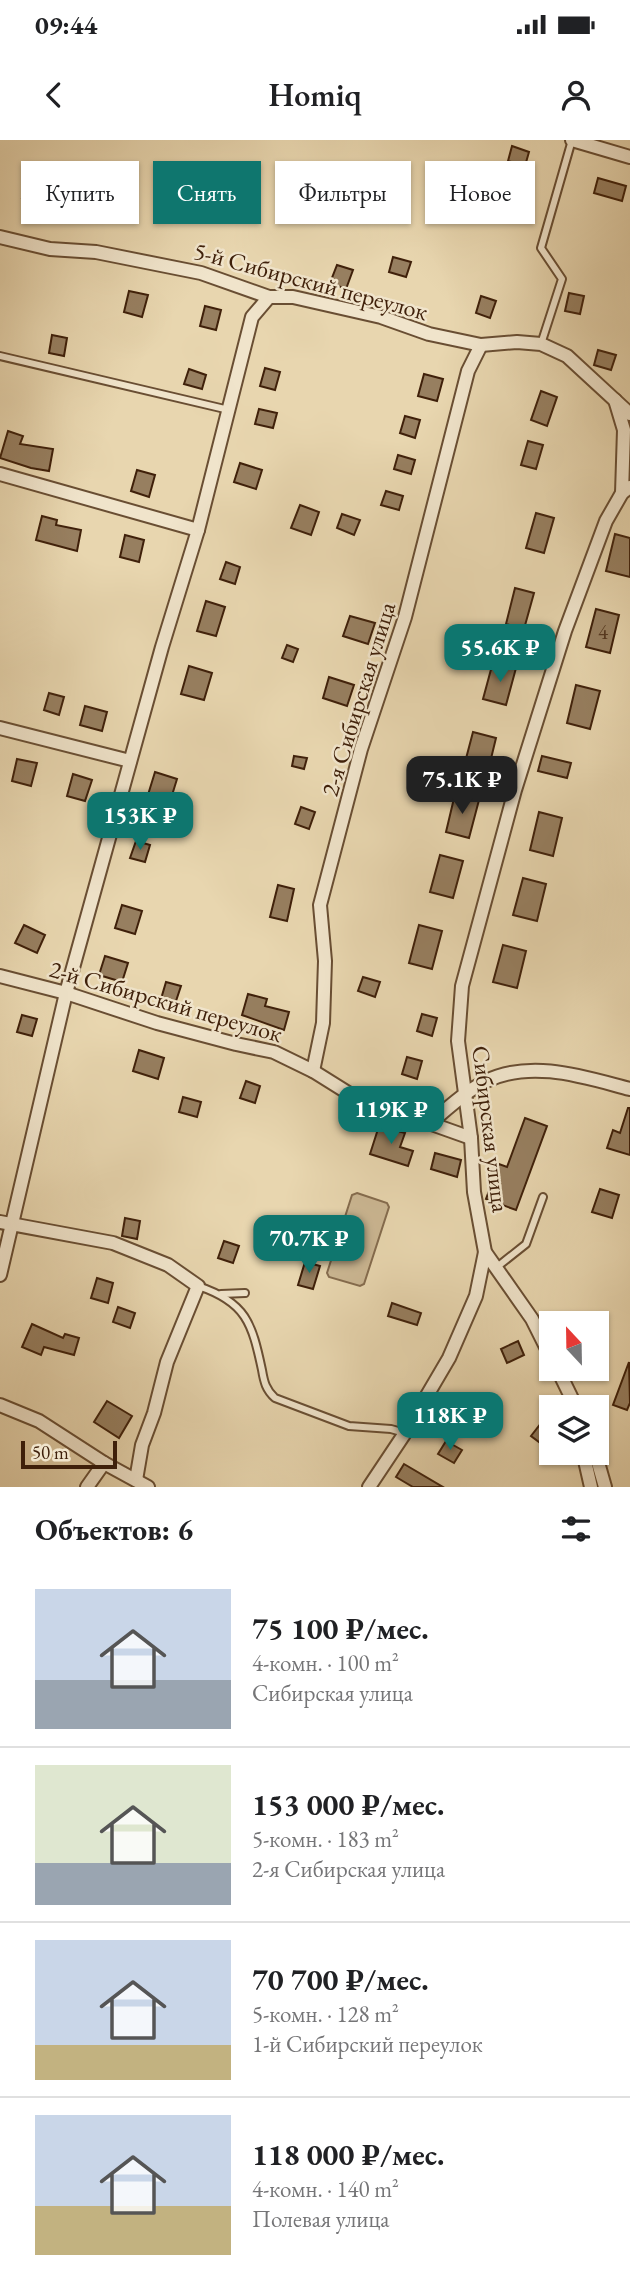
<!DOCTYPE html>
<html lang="ru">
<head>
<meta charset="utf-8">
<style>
	body { margin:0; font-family:"EB Garamond",serif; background:#f6f6f6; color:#202124; height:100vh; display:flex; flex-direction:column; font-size:26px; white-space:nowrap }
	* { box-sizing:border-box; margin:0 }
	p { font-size:23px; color:#757577 }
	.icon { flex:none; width:38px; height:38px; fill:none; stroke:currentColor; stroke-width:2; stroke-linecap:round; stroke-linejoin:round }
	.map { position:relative; height:1347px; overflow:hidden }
	.drawer { display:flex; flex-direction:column; background:#fff; flex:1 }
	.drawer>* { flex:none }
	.guide { position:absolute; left:21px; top:21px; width:588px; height:63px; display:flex; gap:14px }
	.needle { width:46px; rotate:338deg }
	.fabs { position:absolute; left:539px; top:1171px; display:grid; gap:14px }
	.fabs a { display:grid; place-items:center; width:70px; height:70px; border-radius:0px; background:#fff; box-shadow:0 2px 5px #0004; font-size:35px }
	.scale { position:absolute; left:21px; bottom:18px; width:96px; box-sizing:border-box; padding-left:7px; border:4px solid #3f200a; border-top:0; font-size:19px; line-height:24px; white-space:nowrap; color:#3f200a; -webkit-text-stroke:5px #f0e4cb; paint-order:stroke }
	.price { position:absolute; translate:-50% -60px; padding:0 16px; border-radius:14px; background:#0f766e; color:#fff; font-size:23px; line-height:46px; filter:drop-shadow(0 2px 4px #0008) }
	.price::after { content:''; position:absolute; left:50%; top:42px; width:21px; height:16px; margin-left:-10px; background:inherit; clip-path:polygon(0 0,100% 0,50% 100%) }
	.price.selected { background:#222; color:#fff }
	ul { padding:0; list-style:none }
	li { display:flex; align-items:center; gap:21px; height:175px; padding:0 35px }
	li+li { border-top:2px solid #e0e0e0 }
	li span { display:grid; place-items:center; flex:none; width:196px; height:140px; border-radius:0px; color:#555 }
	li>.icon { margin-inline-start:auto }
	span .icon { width:84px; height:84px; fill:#fffc; stroke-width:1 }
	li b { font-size:30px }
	h2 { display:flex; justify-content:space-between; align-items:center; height:84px; padding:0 35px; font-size:30px }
	.chip { padding:0 24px; border-radius:0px; background:#fff; box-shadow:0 2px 5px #0004; font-size:24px; line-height:63px }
	.chip.selected { background:#0f766e; color:#fff }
	.status { display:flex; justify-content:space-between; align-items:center; height:49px; padding:0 35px; background:#fff; direction:ltr }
	.status svg { height:19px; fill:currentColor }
	header { display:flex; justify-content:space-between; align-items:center; height:91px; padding:0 35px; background:#fff; font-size:32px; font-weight:600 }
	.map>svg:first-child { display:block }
	.green { fill:#cbb793; stroke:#856c4e; stroke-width:2 }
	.building { fill:#977f60; stroke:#3f200a; stroke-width:2 }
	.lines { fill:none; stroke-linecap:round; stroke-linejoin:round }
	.service-casing { stroke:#694e33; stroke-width:10 }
	.minor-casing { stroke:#694e33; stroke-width:16 }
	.service { stroke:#f0e4cb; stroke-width:6 }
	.minor { stroke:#f0e4cb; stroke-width:12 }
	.labels { text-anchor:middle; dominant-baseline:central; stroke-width:5; stroke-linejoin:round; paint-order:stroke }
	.number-label { font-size:21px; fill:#553820 }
	.street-label { font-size:24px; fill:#3f200a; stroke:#f0e4cb }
</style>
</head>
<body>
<div class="status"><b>09:44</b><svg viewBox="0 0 49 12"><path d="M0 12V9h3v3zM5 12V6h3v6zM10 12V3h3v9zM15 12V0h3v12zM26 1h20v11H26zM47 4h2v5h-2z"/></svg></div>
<header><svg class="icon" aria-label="back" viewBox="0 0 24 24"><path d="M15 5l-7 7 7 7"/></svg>Homiq<svg class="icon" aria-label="person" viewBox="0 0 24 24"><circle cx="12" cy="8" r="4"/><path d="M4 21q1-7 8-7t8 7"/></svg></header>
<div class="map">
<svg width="630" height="1347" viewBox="0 0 630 1347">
	<rect width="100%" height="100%" fill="#e8d6af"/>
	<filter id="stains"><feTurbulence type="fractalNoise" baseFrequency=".00286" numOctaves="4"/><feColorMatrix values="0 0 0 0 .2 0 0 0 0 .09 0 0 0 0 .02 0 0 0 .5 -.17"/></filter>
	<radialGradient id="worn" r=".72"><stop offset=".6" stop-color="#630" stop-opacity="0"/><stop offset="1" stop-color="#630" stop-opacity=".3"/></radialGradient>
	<!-- green -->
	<polygon class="green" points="357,1053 387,1063 389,1067 364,1144 360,1146 329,1137 327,1133 352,1055"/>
	<!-- building -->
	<g class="building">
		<polygon points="512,6 529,12 525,26 508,21"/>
		<polygon points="233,29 248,33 243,51 228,47"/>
		<polygon points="598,38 626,46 622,61 594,53"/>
		<polygon points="26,43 43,48 39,63 22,58"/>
		<polygon points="393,117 411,122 406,137 389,132"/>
		<polygon points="337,125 353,130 346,149 330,143"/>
		<polygon points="129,151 148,155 142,177 124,172"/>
		<polygon points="569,153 584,156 580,174 565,171"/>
		<polygon points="481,156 496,161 490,178 476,173"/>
		<polygon points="205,166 221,170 216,190 200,186"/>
		<polygon points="52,195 67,198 64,216 49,213"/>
		<polygon points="598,210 616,215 611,230 594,225"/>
		<polygon points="265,228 280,232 275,250 260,246"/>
		<polygon points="189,229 206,235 202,249 184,244"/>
		<polygon points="424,234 443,239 437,261 418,256"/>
		<polygon points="541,251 557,257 547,286 531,280"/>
		<polygon points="259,269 277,273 273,288 255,284"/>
		<polygon points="405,276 420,280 415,298 400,293"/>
		<polygon points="8,291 23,296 20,304 53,309 49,331 31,328 0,318"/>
		<polygon points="528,301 543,305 536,329 521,325"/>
		<polygon points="398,315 415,320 411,334 394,329"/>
		<polygon points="240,323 262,330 256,349 234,342"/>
		<polygon points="137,330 155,335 149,357 131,351"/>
		<polygon points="386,351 403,356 399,370 381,365"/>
		<polygon points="300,365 319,372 311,395 291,388"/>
		<polygon points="536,373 554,378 544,413 526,408"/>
		<polygon points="342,374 360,380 354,395 337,388"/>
		<polygon points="42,376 57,380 56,385 81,390 77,411 36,400"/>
		<polygon points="615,394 630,398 630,437 606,431"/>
		<polygon points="125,395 144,400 139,422 120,417"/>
		<polygon points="226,422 240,427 235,444 220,439"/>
		<polygon points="515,448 534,453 524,489 506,484"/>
		<polygon points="206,461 225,467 216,496 197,491"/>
		<polygon points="596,469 619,475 610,513 586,507"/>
		<polygon points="350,476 375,483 368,504 343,496"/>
		<polygon points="287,505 298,509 293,522 282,518"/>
		<polygon points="493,522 516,528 506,565 483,559"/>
		<polygon points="189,526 212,533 204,560 181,554"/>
		<polygon points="329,537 354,545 347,566 323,558"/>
		<polygon points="576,545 600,551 590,589 567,583"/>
		<polygon points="49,553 64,557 59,575 44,570"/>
		<polygon points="85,566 107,572 102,591 80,585"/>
		<polygon points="473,592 496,598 487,635 463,630"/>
		<polygon points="294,616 307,618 304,629 292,626"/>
		<polygon points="542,616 571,623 567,638 538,631"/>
		<polygon points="17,619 37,623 31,646 12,641"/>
		<polygon points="155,632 177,639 169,665 147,658"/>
		<polygon points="73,634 92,640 85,661 67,656"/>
		<polygon points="455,654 479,660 469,698 446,692"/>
		<polygon points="301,667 315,672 309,689 295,684"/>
		<polygon points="539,672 562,678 553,716 530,710"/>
		<polygon points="136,701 150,705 145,722 130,718"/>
		<polygon points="440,715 463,721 453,758 430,752"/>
		<polygon points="523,738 546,744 537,781 513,775"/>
		<polygon points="278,745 294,749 287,781 270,777"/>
		<polygon points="122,765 142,771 135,794 115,788"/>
		<polygon points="24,785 45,795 37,813 15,803"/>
		<polygon points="419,785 442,791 432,829 409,823"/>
		<polygon points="503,805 526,811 517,848 493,842"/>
		<polygon points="105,816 128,823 122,842 99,835"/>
		<polygon points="363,837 380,842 375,857 358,851"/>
		<polygon points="166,842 181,846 175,864 161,859"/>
		<polygon points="248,854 267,859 265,866 289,872 284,890 242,875"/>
		<polygon points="422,874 437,878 432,896 417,891"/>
		<polygon points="22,875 37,879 32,896 17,892"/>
		<polygon points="139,910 164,918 158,939 133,931"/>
		<polygon points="407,917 422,921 417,939 402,934"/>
		<polygon points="246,941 260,946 255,963 240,958"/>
		<polygon points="183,957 201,962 197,977 179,972"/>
		<polygon points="628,968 630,968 630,1015 607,1008 613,990 620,993"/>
		<polygon points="525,978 547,986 516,1070 486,1059 499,1024 507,1027"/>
		<polygon points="379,986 405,993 400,1007 413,1011 408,1026 370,1014"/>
		<polygon points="435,1013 461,1020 457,1037 431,1029"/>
		<polygon points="600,1049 619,1055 612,1078 592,1072"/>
		<polygon points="125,1078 140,1081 137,1099 122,1096"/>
		<polygon points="224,1101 239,1106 233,1123 218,1118"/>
		<polygon points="305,1122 320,1126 313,1149 298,1145"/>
		<polygon points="97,1138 113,1143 108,1163 91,1158"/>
		<polygon points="392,1163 421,1173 417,1185 388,1176"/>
		<polygon points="118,1167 135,1173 130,1188 113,1182"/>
		<polygon points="32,1184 63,1198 65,1194 79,1198 74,1215 44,1207 41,1215 22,1207"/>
		<polygon points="518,1201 524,1215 507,1223 501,1209"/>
		<polygon points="629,1222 630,1263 627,1270 613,1265"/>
		<polygon points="107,1261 132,1276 119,1298 94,1282"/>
		<polygon points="446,1269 461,1279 453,1292 437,1282"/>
		<polygon points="542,1282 551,1289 551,1295 543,1305 531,1296"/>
		<polygon points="446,1301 462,1310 454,1323 438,1314"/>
		<polygon points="404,1324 443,1347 413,1347 396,1337"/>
	</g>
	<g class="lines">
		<!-- service casing -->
		<g class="service-casing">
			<g id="service">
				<polyline points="541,204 562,139 541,108 572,0"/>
				<polyline points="0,216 229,270"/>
				<polyline points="497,1127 526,1104 543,1057"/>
				<path d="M198 1146C246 1162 252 1183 262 1230 264 1242 266 1250 275 1258L349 1286 391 1289 405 1293"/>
				<polyline points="221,1154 245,1153"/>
			</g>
		</g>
		<!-- minor casing -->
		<g class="minor-casing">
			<g id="minor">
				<polyline points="572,0 630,17"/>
				<polyline points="0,97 50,109 96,112 201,133 269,157 293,157 381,177 429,194 481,205 517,202 541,204 567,216 630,274"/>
				<polyline points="615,260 624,290 622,353"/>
				<polyline points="0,334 198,390"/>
				<polyline points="0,588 130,621"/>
				<polyline points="0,836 66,853 157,883 236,904 274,912 313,931 353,956 471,998"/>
				<polyline points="313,931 323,883 325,821 320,765 361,609 405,477 468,231 481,205"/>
				<path d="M430 983C448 968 465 952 486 941 532 919 584 937 630 949"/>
				<polyline points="0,1082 113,1103 168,1125 198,1146 167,1222 154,1273 142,1305 136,1340"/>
				<polyline points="0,1135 66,853 162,507 198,390 252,177 269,157"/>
				<polyline points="551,1217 532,1179 485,1112 474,1052 471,998 458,901 462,846 515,650 565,491 606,381 622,353 630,347"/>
				<polyline points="557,1228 576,1267"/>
				<polyline points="0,1265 39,1281 104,1323 148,1347"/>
				<polyline points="583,1312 591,1347"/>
				<polyline points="595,1312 605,1347"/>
				<polyline points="87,1347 104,1323"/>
				<polyline points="369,1347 405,1293 449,1218 476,1156 485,1112"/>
			</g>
		</g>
		<!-- service -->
		<use href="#service" class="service"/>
		<!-- minor -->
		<use href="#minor" class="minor"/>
	</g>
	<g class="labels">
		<!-- number labels -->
		<g class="number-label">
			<text x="603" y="491">4</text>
		</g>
		<!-- street labels -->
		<g class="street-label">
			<text transform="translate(311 141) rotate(15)">5-й Сибирский переулок</text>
			<text transform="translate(358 559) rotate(-73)">2-я Сибирская улица</text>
			<text transform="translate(166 861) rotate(16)">2-й Сибирский переулок</text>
			<text transform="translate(491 989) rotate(83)">Сибирская улица</text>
		</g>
	</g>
	<rect width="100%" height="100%" filter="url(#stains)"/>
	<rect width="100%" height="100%" fill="url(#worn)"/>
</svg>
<div class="fabs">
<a><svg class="needle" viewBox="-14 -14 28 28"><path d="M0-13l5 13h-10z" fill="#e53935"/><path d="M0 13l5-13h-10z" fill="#757577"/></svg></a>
<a><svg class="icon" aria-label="layers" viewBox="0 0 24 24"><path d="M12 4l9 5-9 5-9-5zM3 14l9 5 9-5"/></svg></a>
</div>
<div class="scale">50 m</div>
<b class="price" style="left:500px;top:544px">55.6K ₽</b>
<b class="price selected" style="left:462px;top:676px">75.1K ₽</b>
<b class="price" style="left:140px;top:712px">153K ₽</b>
<b class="price" style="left:391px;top:1006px">119K ₽</b>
<b class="price" style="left:309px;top:1135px">70.7K ₽</b>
<b class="price" style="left:450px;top:1312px">118K ₽</b>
<div class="guide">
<a class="chip">Купить</a>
<a class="chip selected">Снять</a>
<a class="chip">Фильтры</a>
<a class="chip">Новое</a>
</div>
</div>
<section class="drawer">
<h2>Объектов: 6<svg class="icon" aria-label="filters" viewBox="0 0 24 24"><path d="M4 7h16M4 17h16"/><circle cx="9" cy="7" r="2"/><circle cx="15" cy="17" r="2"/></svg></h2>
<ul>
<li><span style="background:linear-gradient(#c9d6e8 65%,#9aa5b1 0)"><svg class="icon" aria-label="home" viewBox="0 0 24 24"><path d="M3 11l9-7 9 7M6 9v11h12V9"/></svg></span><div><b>75 100 ₽/мес.</b><p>4-комн. · 100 m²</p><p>Сибирская улица</p></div></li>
<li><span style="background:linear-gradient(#dfe7d0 70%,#9aa5b1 0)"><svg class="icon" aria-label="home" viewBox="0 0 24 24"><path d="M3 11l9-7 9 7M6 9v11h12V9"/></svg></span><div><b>153 000 ₽/мес.</b><p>5-комн. · 183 m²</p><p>2-я Сибирская улица</p></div></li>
<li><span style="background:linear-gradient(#c9d6e8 75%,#c2b280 0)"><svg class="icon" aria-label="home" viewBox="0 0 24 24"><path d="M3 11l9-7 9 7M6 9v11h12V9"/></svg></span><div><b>70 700 ₽/мес.</b><p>5-комн. · 128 m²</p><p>1-й Сибирский переулок</p></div></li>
<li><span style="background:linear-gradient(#c9d6e8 65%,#c2b280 0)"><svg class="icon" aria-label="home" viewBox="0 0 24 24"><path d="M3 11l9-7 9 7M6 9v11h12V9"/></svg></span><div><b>118 000 ₽/мес.</b><p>4-комн. · 140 m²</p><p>Полевая улица</p></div></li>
</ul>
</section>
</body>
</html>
